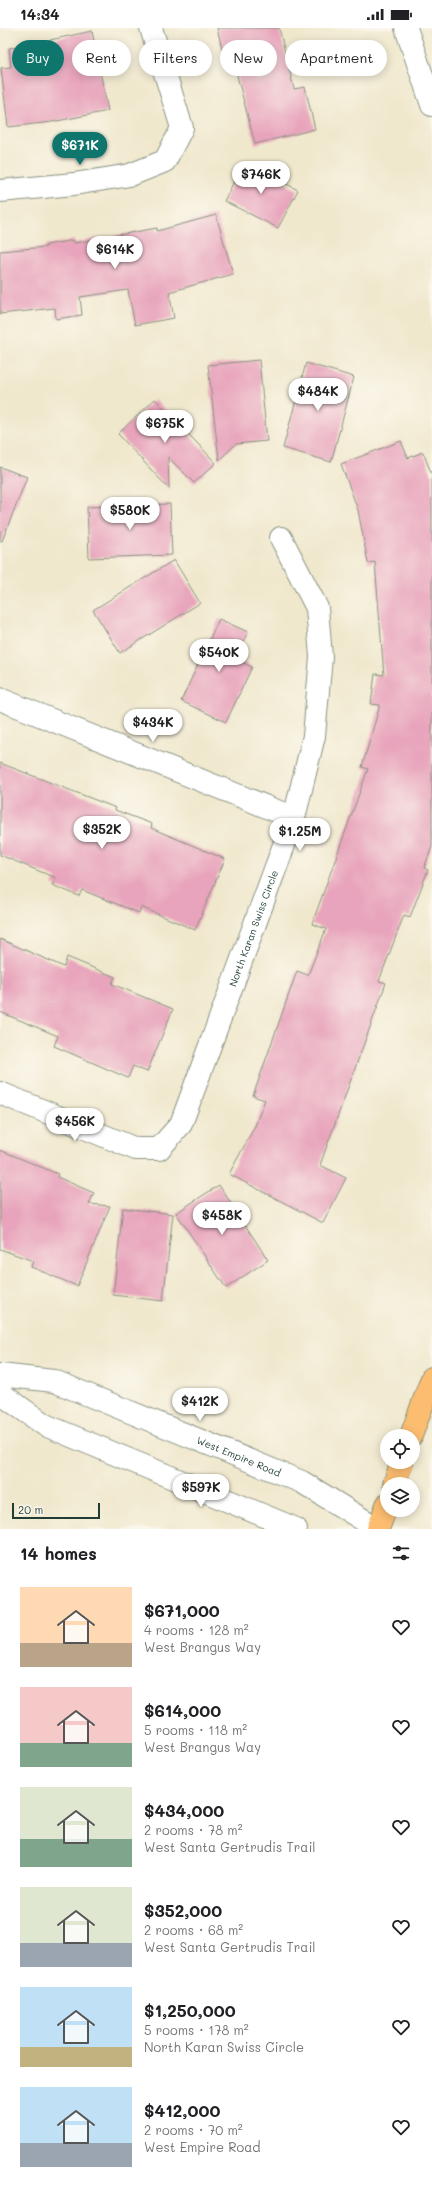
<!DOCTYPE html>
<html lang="en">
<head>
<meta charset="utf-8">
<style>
	body { margin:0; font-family:Mali,sans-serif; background:#f2f2f2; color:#202124; height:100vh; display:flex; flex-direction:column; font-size:15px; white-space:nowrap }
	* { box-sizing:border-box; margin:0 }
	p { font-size:13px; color:#757577 }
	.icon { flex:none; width:22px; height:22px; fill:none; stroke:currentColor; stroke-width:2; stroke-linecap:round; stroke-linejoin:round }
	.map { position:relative; height:1501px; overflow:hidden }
	.details { display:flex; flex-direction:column; background:#fff; flex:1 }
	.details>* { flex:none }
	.guide { position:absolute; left:12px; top:12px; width:408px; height:36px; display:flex; gap:8px }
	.tools { position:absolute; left:380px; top:1401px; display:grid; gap:8px }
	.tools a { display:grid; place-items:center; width:40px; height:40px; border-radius:50%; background:#fff; box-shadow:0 2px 10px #0003; font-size:20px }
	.scale { position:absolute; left:12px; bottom:10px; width:88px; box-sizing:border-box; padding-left:4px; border:2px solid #1f3d34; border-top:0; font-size:11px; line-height:14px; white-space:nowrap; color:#1f3d34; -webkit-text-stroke:3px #fbf7ec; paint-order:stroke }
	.price { position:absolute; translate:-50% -34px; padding:0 9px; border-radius:14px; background:#fff; color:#222; font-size:13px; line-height:26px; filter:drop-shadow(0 1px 2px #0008) }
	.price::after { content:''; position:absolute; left:50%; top:24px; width:12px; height:9px; margin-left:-6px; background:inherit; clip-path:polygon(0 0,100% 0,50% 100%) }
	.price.current { background:#0f766e; color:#fff }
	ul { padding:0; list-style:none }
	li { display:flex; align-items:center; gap:12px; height:100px; padding:0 20px }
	li span { display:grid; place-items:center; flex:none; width:112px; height:80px; border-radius:0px; color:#555 }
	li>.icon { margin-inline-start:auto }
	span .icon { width:48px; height:48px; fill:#fffc; stroke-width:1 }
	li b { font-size:17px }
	h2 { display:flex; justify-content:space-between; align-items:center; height:48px; padding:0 20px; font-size:17px }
	.tag { padding:0 14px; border-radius:18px; background:#fff; box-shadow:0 2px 10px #0003; font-size:14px; line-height:36px }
	.tag.current { background:#0f766e; color:#fff }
	.status { display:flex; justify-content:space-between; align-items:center; height:28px; padding:0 20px; background:#fff; direction:ltr }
	.status svg { height:11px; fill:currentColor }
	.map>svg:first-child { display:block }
	.building { fill:#e8a4bc }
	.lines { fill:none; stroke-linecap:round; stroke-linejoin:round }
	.minor-casing { stroke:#889280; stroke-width:24 }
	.major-casing { stroke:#889280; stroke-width:24 }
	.minor { stroke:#fff; stroke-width:22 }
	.major { stroke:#fcbd6f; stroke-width:22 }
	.labels { text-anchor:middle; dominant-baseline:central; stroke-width:3.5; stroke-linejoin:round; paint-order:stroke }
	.street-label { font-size:10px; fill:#1f3d34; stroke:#fbf7ec }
</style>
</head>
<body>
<div class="status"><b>14:34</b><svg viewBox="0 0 49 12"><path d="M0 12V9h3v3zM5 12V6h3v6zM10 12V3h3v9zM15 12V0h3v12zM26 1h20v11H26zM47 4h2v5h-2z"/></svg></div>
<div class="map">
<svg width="432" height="1501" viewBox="0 0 432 1501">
	<rect width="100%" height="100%" fill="#fbf7ec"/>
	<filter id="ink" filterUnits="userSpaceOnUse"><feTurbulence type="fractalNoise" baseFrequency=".025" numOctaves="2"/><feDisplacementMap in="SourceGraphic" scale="8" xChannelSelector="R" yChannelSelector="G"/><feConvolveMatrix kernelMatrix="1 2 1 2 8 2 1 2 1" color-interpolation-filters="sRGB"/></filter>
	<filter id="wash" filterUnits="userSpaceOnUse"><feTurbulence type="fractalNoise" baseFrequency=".012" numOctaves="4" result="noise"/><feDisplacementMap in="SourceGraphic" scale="16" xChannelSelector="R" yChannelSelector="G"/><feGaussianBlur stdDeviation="0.9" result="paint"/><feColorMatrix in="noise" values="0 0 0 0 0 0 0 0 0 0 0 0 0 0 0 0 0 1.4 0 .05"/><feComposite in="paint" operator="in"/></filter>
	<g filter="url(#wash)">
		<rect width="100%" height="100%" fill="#f0e8cd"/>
		<g id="blocks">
			<!-- building -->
			<g class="building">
				<polygon points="217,0 279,0 294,61 305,59 315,101 255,116 235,40 227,41"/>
				<polygon points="92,3 108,83 52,94 8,99 1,40 11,39 9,20 51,16 50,12"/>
				<polygon points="244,134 298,162 278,200 224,173"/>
				<polygon points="216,187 233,246 169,264 174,290 135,297 128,262 80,269 82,287 56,291 55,280 0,286 0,223 46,219 46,217 74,212 74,215 157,200 157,203"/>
				<polygon points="259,332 267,413 236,416 219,432 208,337"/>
				<polygon points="306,335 354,349 331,434 283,420"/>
				<polygon points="155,371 216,435 194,455 168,429 169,461 118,406"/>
				<polygon points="401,413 408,430 423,424 432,447 432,819 424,840 428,842 410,889 404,887 379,953 386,955 320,1137 346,1150 323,1195 229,1146 255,1098 265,1072 253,1068 297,943 308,947 326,901 312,896 368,741 362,739 380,677 371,676 375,646 384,647 375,534 368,535 358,482 341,436"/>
				<polygon points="0,439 27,449 2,513 0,512"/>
				<polygon points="170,476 172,527 89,530 87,479"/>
				<polygon points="174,532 200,575 120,625 93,582"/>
				<polygon points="219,591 248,604 235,631 252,639 226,694 181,673"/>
				<polygon points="0,735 116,780 115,782 152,796 151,800 225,831 195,902 141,879 139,885 82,862 79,868 52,857 56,850 0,827"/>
				<polygon points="0,911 64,939 67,929 115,949 112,956 173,981 147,1044 133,1038 128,1050 54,1018 58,1008 0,984"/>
				<polygon points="0,1122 58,1146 57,1149 94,1165 89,1176 110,1178 77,1258 31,1239 33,1233 0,1221"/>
				<polygon points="219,1157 268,1232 226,1260 176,1185"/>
				<polygon points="123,1180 173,1186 163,1273 113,1267"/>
			</g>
		</g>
	</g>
	<g filter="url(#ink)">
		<use href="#blocks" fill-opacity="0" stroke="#889280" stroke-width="1"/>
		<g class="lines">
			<!-- minor casing -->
			<g class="minor-casing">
				<g id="minor">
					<polyline points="406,0 432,77"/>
					<polyline points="0,163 74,156 130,147 165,133 182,100 151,0"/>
					<polyline points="0,671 294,790"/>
					<path id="s1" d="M0 1065 136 1121H159L181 1096 294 790 314 708 321 629 317 580 281 510"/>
					<path id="s2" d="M0 1347 54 1353 302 1454 378 1501"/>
					<polyline points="0,1365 45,1397 296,1501"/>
				</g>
			</g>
			<!-- major casing -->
			<g class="major-casing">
				<g id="major">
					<polyline points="411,1408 432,1350"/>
					<polyline points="394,1456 402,1434"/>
					<polyline points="378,1501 387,1477"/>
				</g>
			</g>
			<!-- minor -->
			<use href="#minor" class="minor"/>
			<!-- major -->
			<use href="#major" class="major"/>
		</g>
	</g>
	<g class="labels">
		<!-- street labels -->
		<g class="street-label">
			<text stroke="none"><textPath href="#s1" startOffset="412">North Karan Swiss Circle</textPath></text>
			<text stroke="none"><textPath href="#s2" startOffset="254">West Empire Road</textPath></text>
		</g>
	</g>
</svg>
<div class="tools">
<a><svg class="icon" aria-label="locate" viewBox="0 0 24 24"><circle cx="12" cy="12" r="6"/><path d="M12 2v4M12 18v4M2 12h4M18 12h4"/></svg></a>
<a><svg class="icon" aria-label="layers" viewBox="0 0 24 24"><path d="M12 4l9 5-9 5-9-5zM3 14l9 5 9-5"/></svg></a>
</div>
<div class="scale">20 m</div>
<b class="price current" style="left:80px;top:138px">$671K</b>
<b class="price" style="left:261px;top:167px">$746K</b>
<b class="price" style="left:115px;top:242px">$614K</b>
<b class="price" style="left:318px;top:384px">$484K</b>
<b class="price" style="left:165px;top:416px">$675K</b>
<b class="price" style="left:130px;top:503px">$580K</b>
<b class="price" style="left:219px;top:645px">$540K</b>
<b class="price" style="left:153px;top:715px">$434K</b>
<b class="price" style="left:102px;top:822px">$352K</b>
<b class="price" style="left:300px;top:824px">$1.25M</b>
<b class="price" style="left:75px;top:1114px">$456K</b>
<b class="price" style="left:222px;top:1208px">$458K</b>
<b class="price" style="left:200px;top:1394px">$412K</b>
<b class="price" style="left:201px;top:1480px">$597K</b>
<div class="guide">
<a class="tag current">Buy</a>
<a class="tag">Rent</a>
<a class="tag">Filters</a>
<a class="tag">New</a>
<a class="tag">Apartment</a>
</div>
</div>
<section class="details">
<h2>14 homes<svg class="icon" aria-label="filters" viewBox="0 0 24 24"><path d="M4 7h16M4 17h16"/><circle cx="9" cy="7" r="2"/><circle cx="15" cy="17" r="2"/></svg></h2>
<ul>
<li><span style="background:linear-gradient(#ffd9b3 70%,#b9a48a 0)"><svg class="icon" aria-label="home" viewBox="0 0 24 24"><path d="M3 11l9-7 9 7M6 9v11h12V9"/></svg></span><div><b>$671,000</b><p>4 rooms · 128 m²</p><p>West Brangus Way</p></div><svg class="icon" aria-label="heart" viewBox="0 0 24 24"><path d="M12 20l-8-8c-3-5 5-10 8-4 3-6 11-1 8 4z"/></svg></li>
<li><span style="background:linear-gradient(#f6c9c9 70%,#7fa58c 0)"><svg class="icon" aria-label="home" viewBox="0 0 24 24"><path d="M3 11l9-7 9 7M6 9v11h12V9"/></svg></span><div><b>$614,000</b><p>5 rooms · 118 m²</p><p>West Brangus Way</p></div><svg class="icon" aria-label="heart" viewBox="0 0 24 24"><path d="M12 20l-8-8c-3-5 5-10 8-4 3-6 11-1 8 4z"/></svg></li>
<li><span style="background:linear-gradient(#dfe7d0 65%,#7fa58c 0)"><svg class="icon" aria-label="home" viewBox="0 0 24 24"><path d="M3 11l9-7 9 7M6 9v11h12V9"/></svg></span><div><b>$434,000</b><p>2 rooms · 78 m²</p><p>West Santa Gertrudis Trail</p></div><svg class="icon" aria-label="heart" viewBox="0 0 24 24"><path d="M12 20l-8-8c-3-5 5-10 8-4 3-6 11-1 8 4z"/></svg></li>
<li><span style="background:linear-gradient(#dfe7d0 70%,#9aa5b1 0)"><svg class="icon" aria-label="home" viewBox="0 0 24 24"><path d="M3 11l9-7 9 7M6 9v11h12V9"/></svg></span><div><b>$352,000</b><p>2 rooms · 68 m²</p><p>West Santa Gertrudis Trail</p></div><svg class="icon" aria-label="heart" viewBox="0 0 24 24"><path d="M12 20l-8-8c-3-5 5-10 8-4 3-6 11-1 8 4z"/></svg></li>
<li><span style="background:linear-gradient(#bfe0f5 75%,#c2b280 0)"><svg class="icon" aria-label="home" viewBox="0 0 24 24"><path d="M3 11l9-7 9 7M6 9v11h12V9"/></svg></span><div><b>$1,250,000</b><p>5 rooms · 178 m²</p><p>North Karan Swiss Circle</p></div><svg class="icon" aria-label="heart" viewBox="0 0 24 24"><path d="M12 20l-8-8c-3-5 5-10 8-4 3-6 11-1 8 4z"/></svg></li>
<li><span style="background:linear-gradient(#bfe0f5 70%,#9aa5b1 0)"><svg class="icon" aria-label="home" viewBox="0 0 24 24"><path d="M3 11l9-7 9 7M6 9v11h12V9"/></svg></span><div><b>$412,000</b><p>2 rooms · 70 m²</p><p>West Empire Road</p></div><svg class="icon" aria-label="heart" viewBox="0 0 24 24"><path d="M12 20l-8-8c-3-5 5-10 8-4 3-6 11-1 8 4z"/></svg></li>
</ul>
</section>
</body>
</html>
